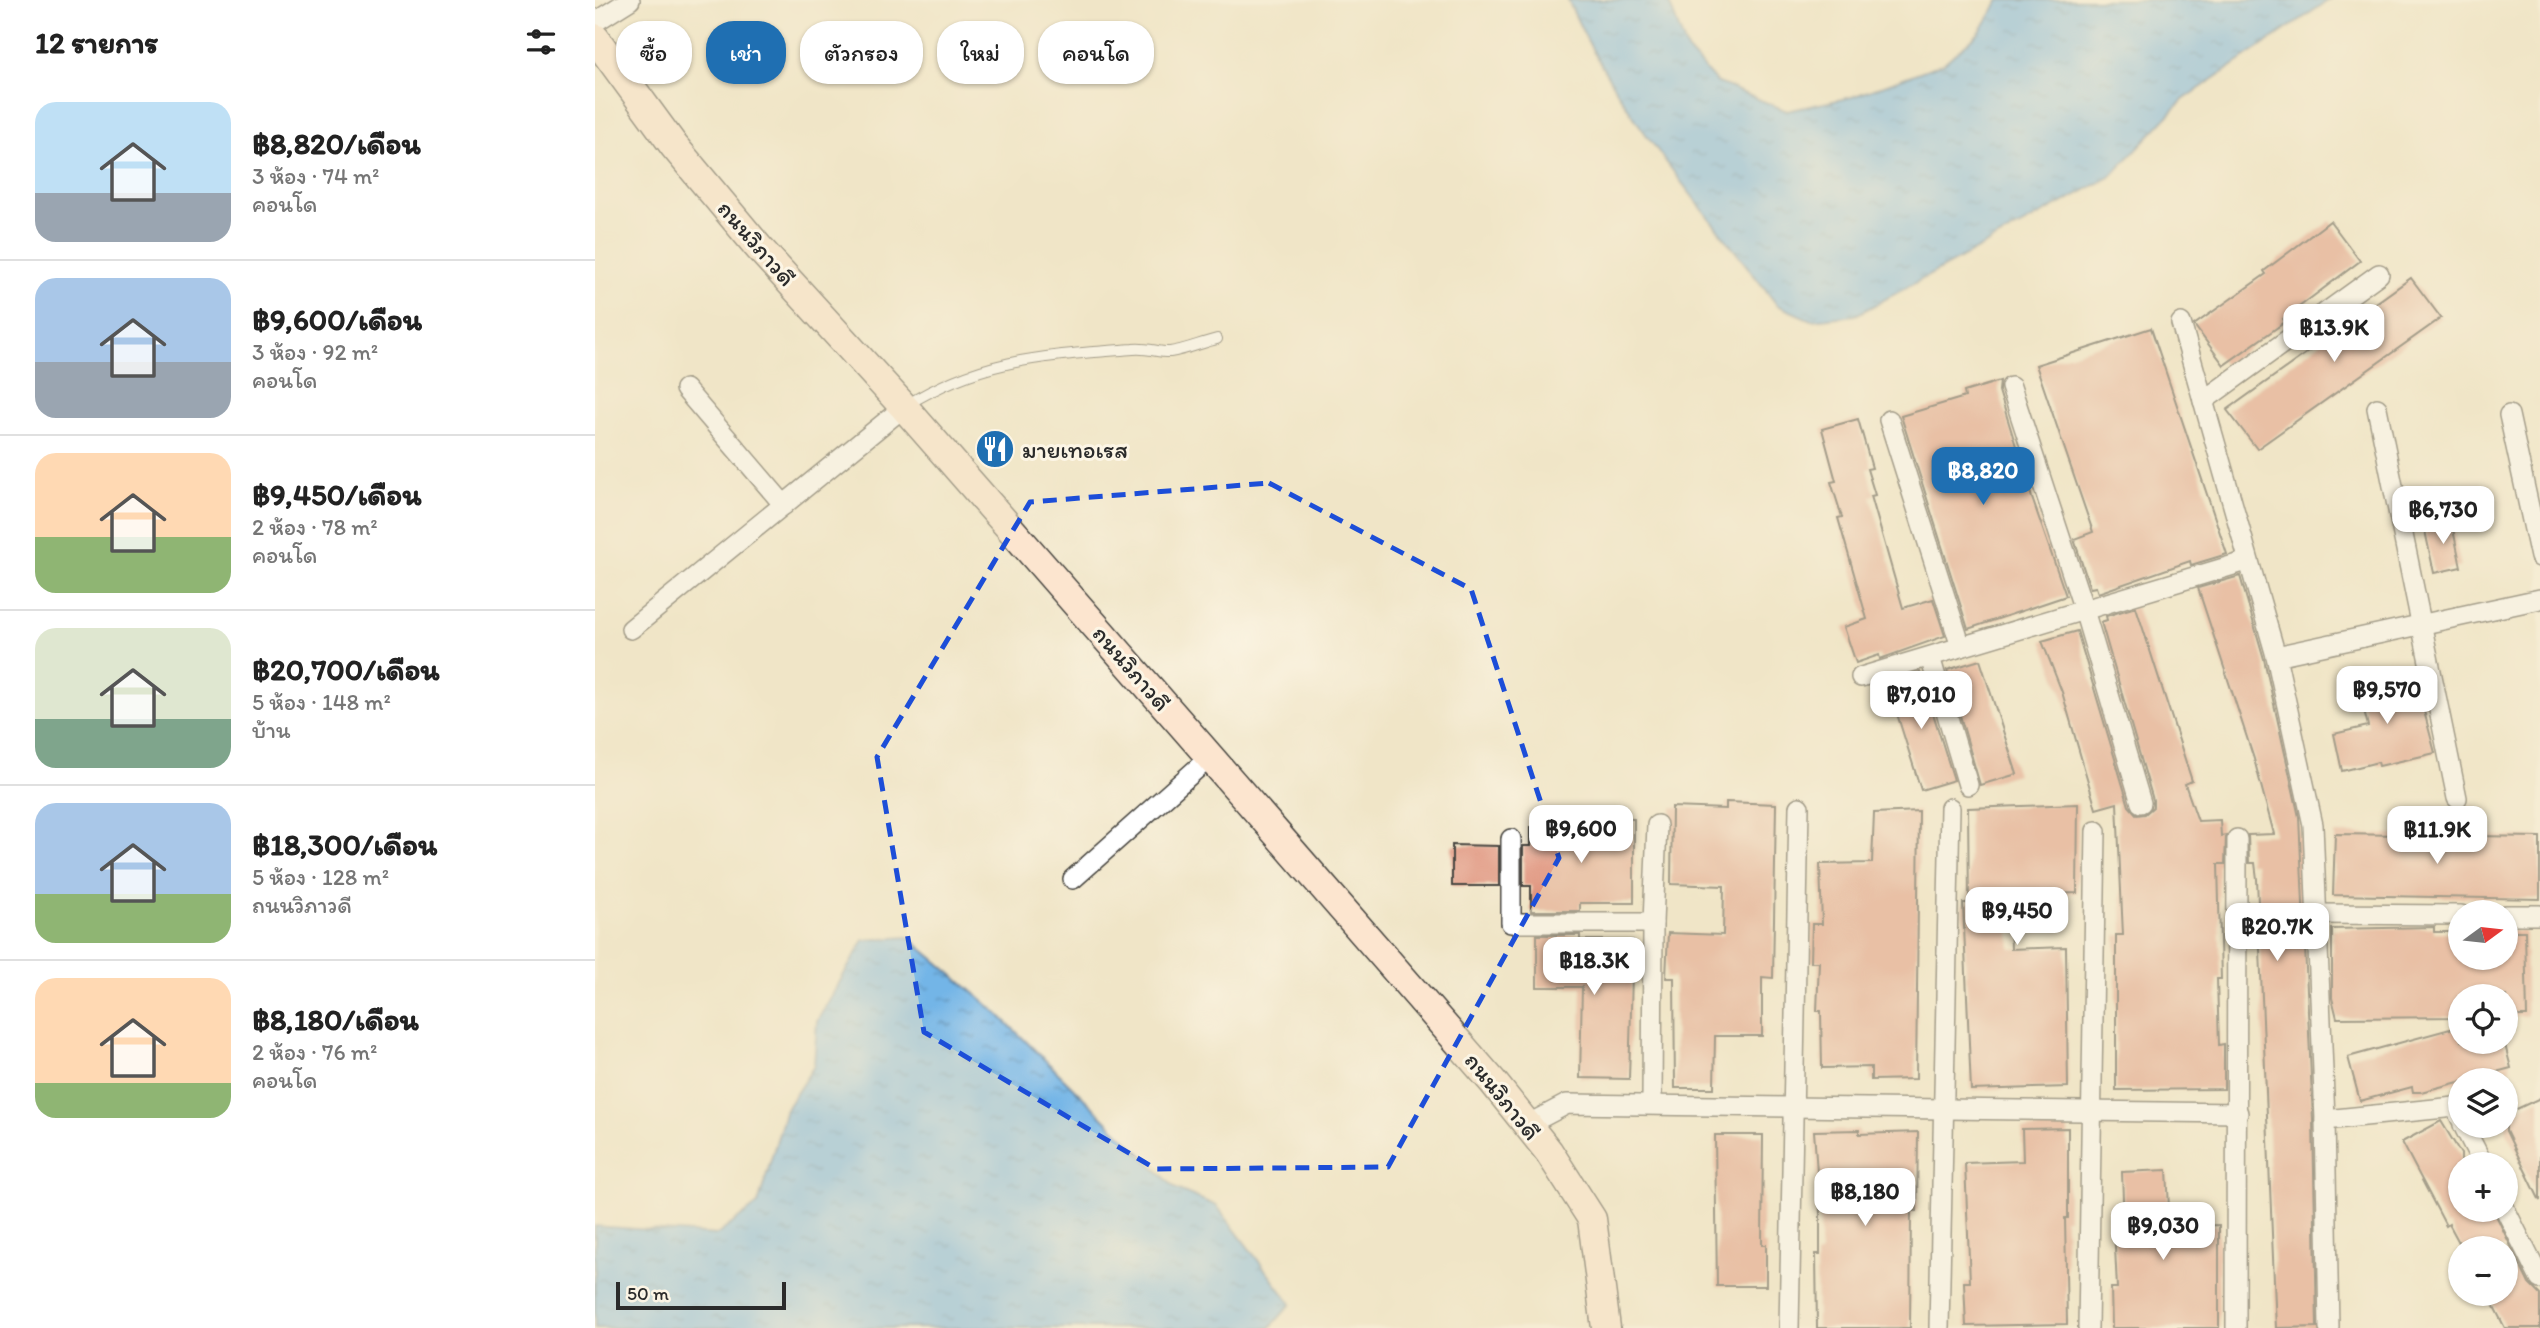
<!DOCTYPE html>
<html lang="th">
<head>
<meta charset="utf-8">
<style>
	body { margin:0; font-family:Itim,"Playpen Sans Thai",sans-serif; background:#f6f6f6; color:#222; height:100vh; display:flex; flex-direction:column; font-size:26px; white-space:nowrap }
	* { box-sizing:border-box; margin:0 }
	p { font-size:23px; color:#767676 }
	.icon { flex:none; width:38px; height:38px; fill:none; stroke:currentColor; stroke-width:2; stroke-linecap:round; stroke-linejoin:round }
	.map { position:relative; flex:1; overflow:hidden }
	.drawer { display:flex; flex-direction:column; background:#fff; width:595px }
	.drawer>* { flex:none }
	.banner { position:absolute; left:21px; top:21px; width:665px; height:63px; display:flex; gap:14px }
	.needle { width:46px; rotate:75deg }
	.tools { position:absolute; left:1853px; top:900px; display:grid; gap:14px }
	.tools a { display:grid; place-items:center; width:70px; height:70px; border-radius:50%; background:#fff; box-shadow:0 2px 5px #0004; font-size:35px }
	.scale { position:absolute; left:21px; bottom:18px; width:170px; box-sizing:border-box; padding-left:7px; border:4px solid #2b2b2b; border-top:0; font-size:19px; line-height:24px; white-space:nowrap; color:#2b2b2b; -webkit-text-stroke:5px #fcf5e5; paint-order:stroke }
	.price { position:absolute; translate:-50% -60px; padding:0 16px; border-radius:14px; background:#fff; color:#222; font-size:23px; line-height:46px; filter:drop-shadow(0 2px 4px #0008) }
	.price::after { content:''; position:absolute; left:50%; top:42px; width:21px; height:16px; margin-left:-10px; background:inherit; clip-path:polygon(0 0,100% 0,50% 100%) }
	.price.active { background:#1f6fb2; color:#fff }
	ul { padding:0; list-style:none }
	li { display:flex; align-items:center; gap:21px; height:175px; padding:0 35px }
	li+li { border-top:2px solid #e0e0e0 }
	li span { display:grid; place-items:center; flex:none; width:196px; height:140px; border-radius:21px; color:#555 }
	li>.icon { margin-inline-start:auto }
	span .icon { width:84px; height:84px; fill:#fffc; stroke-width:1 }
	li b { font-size:30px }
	h2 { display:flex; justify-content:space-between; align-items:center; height:84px; padding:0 35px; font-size:30px }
	.chip { padding:0 24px; border-radius:28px; background:#fff; box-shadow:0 2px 5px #0004; font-size:24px; line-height:63px }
	.chip.active { background:#1f6fb2; color:#fff }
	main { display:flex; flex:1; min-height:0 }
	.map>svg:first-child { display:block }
	.water { fill:url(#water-ripples); stroke:#4f7089; stroke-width:2 }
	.building { fill:#df937d }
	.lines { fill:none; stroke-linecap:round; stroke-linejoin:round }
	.lane-casing { stroke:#494742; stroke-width:12 }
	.street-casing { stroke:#494742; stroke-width:22 }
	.secondary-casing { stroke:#494742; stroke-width:31 }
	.lane { stroke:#fff; stroke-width:10 }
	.street { stroke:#fff; stroke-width:19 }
	.secondary { stroke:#fce5cf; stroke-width:28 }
	.marked { fill:none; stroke:#1d4ed8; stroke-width:5; stroke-dasharray:14 9; stroke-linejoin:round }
	.labels { text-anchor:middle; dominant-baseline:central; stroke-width:6; stroke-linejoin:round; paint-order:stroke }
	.street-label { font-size:24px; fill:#2b2b2b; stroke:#fcf5e5 }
	.poi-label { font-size:24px; fill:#2b2b2b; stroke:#fcf5e5; text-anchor:start }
</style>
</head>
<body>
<main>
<section class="drawer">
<h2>12 รายการ<svg class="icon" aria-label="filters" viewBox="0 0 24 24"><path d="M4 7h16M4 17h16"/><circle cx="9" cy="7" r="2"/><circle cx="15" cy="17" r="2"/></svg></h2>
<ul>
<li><span style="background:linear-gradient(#bfe0f5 65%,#9aa5b1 0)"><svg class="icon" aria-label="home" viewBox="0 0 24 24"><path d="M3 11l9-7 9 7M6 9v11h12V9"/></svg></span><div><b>฿8,820/เดือน</b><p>3 ห้อง · 74 m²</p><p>คอนโด</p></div></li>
<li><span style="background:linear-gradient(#a9c7e8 60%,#9aa5b1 0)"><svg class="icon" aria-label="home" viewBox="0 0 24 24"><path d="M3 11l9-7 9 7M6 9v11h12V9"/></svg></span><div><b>฿9,600/เดือน</b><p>3 ห้อง · 92 m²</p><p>คอนโด</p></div></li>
<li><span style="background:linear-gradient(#ffd9b3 60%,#8fb573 0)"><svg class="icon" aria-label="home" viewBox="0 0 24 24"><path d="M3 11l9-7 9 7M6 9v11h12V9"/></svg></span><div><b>฿9,450/เดือน</b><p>2 ห้อง · 78 m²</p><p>คอนโด</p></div></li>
<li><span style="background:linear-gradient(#dfe7d0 65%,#7fa58c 0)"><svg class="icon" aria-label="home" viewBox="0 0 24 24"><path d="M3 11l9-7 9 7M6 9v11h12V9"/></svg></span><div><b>฿20,700/เดือน</b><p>5 ห้อง · 148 m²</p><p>บ้าน</p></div></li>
<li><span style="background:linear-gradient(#a9c7e8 65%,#8fb573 0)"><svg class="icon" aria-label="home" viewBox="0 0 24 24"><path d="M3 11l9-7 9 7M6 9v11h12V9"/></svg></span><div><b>฿18,300/เดือน</b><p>5 ห้อง · 128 m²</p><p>ถนนวิภาวดี</p></div></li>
<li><span style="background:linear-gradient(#ffd9b3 75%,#8fb573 0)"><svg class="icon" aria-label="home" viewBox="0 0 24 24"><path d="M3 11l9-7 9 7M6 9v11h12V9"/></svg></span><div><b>฿8,180/เดือน</b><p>2 ห้อง · 76 m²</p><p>คอนโด</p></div></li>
</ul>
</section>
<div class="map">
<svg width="1945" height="1328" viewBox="0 0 1945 1328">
	<defs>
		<pattern id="water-ripples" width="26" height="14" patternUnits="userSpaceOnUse" patternTransform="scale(1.75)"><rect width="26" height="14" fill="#73b5e7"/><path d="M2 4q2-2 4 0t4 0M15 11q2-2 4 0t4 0" fill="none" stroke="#5f93bb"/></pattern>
	</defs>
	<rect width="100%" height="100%" fill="#fcf5e5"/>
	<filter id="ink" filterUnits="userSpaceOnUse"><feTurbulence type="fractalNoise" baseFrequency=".0143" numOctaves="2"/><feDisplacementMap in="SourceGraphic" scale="14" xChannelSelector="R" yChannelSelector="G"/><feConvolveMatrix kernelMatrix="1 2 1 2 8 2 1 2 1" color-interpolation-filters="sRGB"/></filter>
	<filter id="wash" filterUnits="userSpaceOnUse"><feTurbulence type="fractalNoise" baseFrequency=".00686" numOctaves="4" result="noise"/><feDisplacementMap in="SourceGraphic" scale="28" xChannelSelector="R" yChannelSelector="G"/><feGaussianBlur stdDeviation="1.57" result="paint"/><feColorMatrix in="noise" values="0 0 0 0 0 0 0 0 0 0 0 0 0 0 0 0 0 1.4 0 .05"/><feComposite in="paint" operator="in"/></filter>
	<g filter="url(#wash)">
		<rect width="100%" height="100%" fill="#f0e5c7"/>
		<!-- water -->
		<g class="water">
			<path d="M973 0H1073L1092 50 1121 82 1192 111 1257 97 1349 63 1384 33 1405 0H1734L1588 100 1515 177 1261 315 1216 320 1182 305C1108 207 1022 113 973 0Z"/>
			<polygon points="313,937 399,1010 581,1189 622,1206 696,1304 675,1328 0,1328 0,1226 122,1235 163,1204 191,1109 219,1066 222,1021 269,940"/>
		</g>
		<g id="blocks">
			<!-- building -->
			<g class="building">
				<polygon points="1735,221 1765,261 1688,319 1690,322 1629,365 1599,325 1671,274 1669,271"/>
				<polygon points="1816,278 1846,318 1662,449 1632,410"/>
				<polygon points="1556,328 1632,554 1596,565 1595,561 1503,593 1501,587 1495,588 1479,539 1498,532 1441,365"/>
				<polygon points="1405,381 1404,391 1437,498 1471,596 1373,629 1306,416 1370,397 1369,392"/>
				<polygon points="1263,419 1277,468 1272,469 1280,495 1276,496 1308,608 1338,599 1350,636 1285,659 1284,655 1261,663 1249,627 1272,619 1243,518 1247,517 1236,482 1241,481 1227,429"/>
				<polygon points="1856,520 1866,567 1839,573 1829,526"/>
				<polygon points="1645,576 1669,659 1704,817 1718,1120 1722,1327 1681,1328 1662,879 1660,863 1654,863 1653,835 1679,834 1659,759 1603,588"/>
				<polygon points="1541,607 1597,781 1590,784 1603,821 1625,820 1626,836 1631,835 1630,864 1623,864 1626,979 1622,979 1624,1045 1629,1044 1629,1089 1521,1090 1521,935 1528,935 1522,803 1501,809 1467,692 1447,641 1482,631 1534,806 1542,815 1550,814 1558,807 1558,800 1506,622 1512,620 1511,616"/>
				<polygon points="1385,660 1422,774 1385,785 1352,670"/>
				<polygon points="1325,672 1359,780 1326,790 1292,682"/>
				<polygon points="1819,673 1840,753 1784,766 1783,762 1747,771 1739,734 1773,726 1763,686"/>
				<polygon points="1131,802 1181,804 1178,978 1167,977 1167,1036 1120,1036 1119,1088 1080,1088 1079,978 1071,978 1073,933 1128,935 1129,886 1076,884 1077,807 1131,809"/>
				<polygon points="1483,804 1482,893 1419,895 1419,899 1414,899 1416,949 1471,947 1473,1087 1376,1090 1368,903 1374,903 1373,808"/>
				<polygon points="1324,811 1321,1079 1276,1080 1276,1067 1227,1068 1226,1011 1222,1011 1224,962 1216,962 1217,924 1227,924 1225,864 1277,863 1279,813"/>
				<polygon points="990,819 1039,819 1039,903 985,903 985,911 936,911 936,886 928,886 928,846 936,846 936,827 990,827"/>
				<polygon points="1740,834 1945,837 1945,899 1738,895"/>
				<polygon points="857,845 904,846 904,886 857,886"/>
				<polygon points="1839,927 1839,932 1866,932 1866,957 1911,957 1911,931 1930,931 1932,1016 1911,1016 1911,996 1866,996 1866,1017 1742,1018 1737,998 1737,929"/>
				<polygon points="942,935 985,935 985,940 1038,940 1034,1079 985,1078 987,987 942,987"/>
				<polygon points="1866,1026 1866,1041 1909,1041 1916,1068 1826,1092 1818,1092 1817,1087 1765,1101 1753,1057"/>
				<polygon points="1945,1098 1945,1201 1911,1131 1911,1114"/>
				<polygon points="1846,1121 1866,1154 1866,1209 1898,1209 1934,1284 1945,1295 1945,1328 1910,1328 1892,1293 1911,1293 1911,1248 1867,1248 1854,1224 1851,1226 1807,1142"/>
				<polygon points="1473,1128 1473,1218 1470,1218 1472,1324 1371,1326 1369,1282 1375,1282 1370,1163 1428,1161 1427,1129"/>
				<polygon points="1264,1130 1264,1134 1323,1132 1322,1211 1316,1211 1315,1328 1222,1328 1221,1254 1225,1254 1225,1213 1219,1131"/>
				<polygon points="1120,1135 1168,1135 1167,1245 1171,1245 1171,1286 1122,1286"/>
				<polygon points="1572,1170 1575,1227 1624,1225 1624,1328 1517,1328 1516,1288 1522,1288 1519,1227 1529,1227 1527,1172"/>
			</g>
		</g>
	</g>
	<g filter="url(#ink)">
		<use href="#blocks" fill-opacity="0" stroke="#494742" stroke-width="2"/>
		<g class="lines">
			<!-- lane casing -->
			<g class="lane-casing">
				<path id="lane" d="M310 406C387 358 450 356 538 349 551 347 565 353 575 352 590 350 606 343 622 339"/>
			</g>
			<!-- street casing -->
			<g class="street-casing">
				<g id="street">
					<polyline points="0,22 35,0"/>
					<polyline points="1586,323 1681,656 1718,825 1730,1120 1734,1328"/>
					<polyline points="1416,387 1489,610 1546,803"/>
					<polyline points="90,389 189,505"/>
					<polyline points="1608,401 1784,274"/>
					<polyline points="1782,408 1862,798"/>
					<polyline points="1914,415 1945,557"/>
					<polyline points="1294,420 1366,647"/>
					<polyline points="36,629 309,407"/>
					<polyline points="1681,656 1945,599"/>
					<polyline points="1335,657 1373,785"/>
					<polyline points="1266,677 1652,561"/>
					<polyline points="916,839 916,923 1058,923"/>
					<polyline points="478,879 615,757"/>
					<polyline points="1722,914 1866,915"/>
					<polyline points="1911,915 1945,915"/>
					<polyline points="1057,1104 1058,923 1062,825"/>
					<polyline points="1730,1120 1860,1107 1866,1119"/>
					<polyline points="932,1125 972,1104 1643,1113"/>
					<polyline points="1868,1125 1888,1164"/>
					<polyline points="1910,1209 1945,1279"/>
					<polyline points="1194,1328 1204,807"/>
					<polyline points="1344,1328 1355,808"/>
					<polyline points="1493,1328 1501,831"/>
					<polyline points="1641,1328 1642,839"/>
				</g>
			</g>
			<!-- secondary casing -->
			<g class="secondary-casing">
				<polyline id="secondary" points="0,38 79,146 164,248 309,407 615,757 898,1082 954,1152 997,1219 1011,1328"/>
			</g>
			<!-- lane -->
			<use href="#lane" class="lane"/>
			<!-- street -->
			<use href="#street" class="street"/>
			<!-- secondary -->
			<use href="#secondary" class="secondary"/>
		</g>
	</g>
	<!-- marked area -->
	<path d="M0 0H1945V1328H0ZM674 483 876 589 964 858 793 1167 561 1169 329 1032 282 757 435 502Z" fill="#f0e5c7" fill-opacity=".55" fill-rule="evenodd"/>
	<path class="marked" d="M674 483 876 589 964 858 793 1167 561 1169 329 1032 282 757 435 502Z"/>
	<!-- icons -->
	<defs>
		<g id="restaurant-disc" transform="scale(2.0125)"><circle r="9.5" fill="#1f6fb2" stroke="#fcf5e5"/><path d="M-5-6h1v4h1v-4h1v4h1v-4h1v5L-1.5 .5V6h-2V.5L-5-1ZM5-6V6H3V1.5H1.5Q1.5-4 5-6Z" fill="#fff"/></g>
	</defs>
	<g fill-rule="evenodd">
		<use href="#restaurant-disc" x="400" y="449"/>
	</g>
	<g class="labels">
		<!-- street labels -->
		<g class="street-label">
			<text transform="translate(162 243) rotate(49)">ถนนวิภาวดี</text>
			<text transform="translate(537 668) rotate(49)">ถนนวิภาวดี</text>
			<text transform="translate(908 1096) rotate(51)">ถนนวิภาวดี</text>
		</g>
		<!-- poi labels -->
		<g class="poi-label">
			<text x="427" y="449">มายเทอเรส</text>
		</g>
	</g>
</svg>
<div class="tools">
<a><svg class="needle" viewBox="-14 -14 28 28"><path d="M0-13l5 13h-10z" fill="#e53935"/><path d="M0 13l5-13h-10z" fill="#767676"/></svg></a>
<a><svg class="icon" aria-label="locate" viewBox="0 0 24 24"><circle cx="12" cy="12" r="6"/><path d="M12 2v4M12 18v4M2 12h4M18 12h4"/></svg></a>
<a><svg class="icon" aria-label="layers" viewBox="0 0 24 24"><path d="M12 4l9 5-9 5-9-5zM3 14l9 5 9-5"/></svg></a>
<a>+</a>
<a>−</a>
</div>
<div class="scale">50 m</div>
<b class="price" style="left:1739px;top:364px">฿13.9K</b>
<b class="price active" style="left:1388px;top:507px">฿8,820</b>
<b class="price" style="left:1848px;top:546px">฿6,730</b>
<b class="price" style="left:1792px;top:726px">฿9,570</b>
<b class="price" style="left:1326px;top:731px">฿7,010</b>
<b class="price" style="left:986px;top:865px">฿9,600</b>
<b class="price" style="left:1842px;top:866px">฿11.9K</b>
<b class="price" style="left:1422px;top:947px">฿9,450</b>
<b class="price" style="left:1682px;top:963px">฿20.7K</b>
<b class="price" style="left:999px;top:997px">฿18.3K</b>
<b class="price" style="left:1270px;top:1228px">฿8,180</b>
<b class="price" style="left:1568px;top:1262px">฿9,030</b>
<div class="banner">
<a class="chip">ซื้อ</a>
<a class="chip active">เช่า</a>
<a class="chip">ตัวกรอง</a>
<a class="chip">ใหม่</a>
<a class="chip">คอนโด</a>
</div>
</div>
</main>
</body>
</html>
